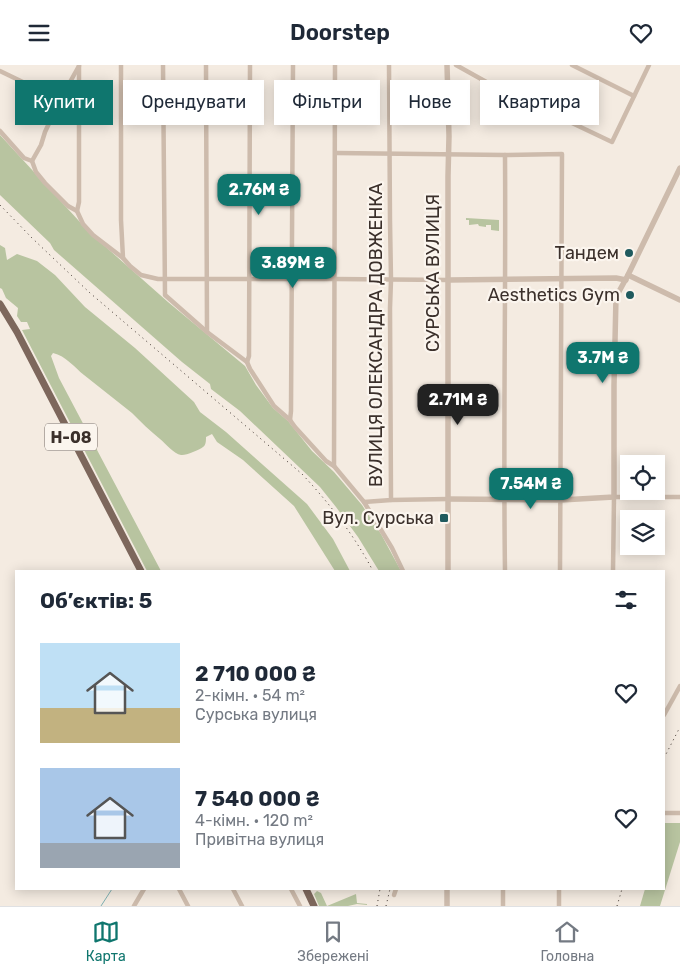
<!DOCTYPE html>
<html lang="uk">
<head>
<meta charset="utf-8">
<style>
	body { margin:0; font-family:Rubik,sans-serif; background:#f6f6f7; color:#1f2937; height:100vh; display:flex; flex-direction:column; font-size:19px; white-space:nowrap }
	* { box-sizing:border-box; margin:0 }
	p { font-size:16px; color:#747a83 }
	.icon { flex:none; width:28px; height:28px; fill:none; stroke:currentColor; stroke-width:2; stroke-linecap:round; stroke-linejoin:round }
	.map { position:relative; flex:1; overflow:hidden }
	.sheet { position:absolute; left:15px; top:505px; width:650px; height:320px; display:flex; flex-direction:column; background:#fff; border-radius:0px; box-shadow:0 2px 12px #0003 }
	.sheet>* { flex:none }
	.banner { position:absolute; left:15px; top:15px; width:650px; height:45px; display:flex; gap:10px }
	.fabs { position:absolute; left:620px; top:390px; display:grid; gap:10px }
	.fabs a { display:grid; place-items:center; width:45px; height:45px; border-radius:0px; background:#fff; box-shadow:0 2px 12px #0003; font-size:25px }
	.price { position:absolute; translate:-50% -42px; padding:0 11px; border-radius:10px; background:#0f766e; color:#fff; font-size:16px; line-height:32px; filter:drop-shadow(0 1px 2px #0008) }
	.price::after { content:''; position:absolute; left:50%; top:30px; width:15px; height:11px; margin-left:-8px; background:inherit; clip-path:polygon(0 0,100% 0,50% 100%) }
	.price.selected { background:#222; color:#fff }
	ul { padding:0; list-style:none }
	li { display:flex; align-items:center; gap:15px; height:125px; padding:0 25px }
	li span { display:grid; place-items:center; flex:none; width:140px; height:100px; border-radius:0px; color:#555 }
	li>.icon { margin-inline-start:auto }
	span .icon { width:60px; height:60px; fill:#fffc; stroke-width:1 }
	li b { font-size:21px }
	h2 { display:flex; justify-content:space-between; align-items:center; height:60px; padding:0 25px; font-size:21px }
	.pill { padding:0 18px; border-radius:0px; background:#fff; box-shadow:0 2px 12px #0003; font-size:18px; line-height:45px }
	.pill.selected { background:#0f766e; color:#fff }
	header { display:flex; justify-content:space-between; align-items:center; height:65px; padding:0 25px; background:#fff; font-size:22px; font-weight:600 }
	.dock { display:flex; justify-content:space-around; align-items:center; height:70px; border-top:1px solid #e0e1e3; background:#fff; font-size:14px; color:#747a83 }
	.dock a { display:grid; justify-items:center; gap:2px }
	.dock .selected { color:#0f766e }
	.map>svg:first-child { display:block }
	.green { fill:#b8c4a0 }
	.lines { fill:none; stroke-linecap:round; stroke-linejoin:round }
	.stream { stroke:#7fb0b2; stroke-width:1 }
	.minor { stroke:#cdbbac; stroke-width:4.5 }
	.tertiary { stroke:#cdbbac; stroke-width:5.5 }
	.primary { stroke:#7d675c; stroke-width:7 }
	.rail { stroke:#3b302b; stroke-width:1; stroke-dasharray:1 4; stroke-linecap:butt }
	.poi-dot { fill:#1f5a5e; stroke:#fbf5ee; stroke-width:2 }
	.labels { text-anchor:middle; dominant-baseline:central; stroke-width:4.5; stroke-linejoin:round; paint-order:stroke }
	.shield { fill:#fbf5ee; stroke:#756b66; stroke-width:1 }
	.shield-label { font-size:16px; font-weight:bold; fill:#3b302b }
	.poi-label { font-size:18px; fill:#3b302b; stroke:#fbf5ee; text-anchor:end }
	.street-label { font-size:18px; fill:#3b302b; stroke:#fbf5ee }
</style>
</head>
<body>
<header><svg class="icon" aria-label="menu" viewBox="0 0 24 24"><path d="M4 6h16M4 12h16M4 18h16"/></svg>Doorstep<svg class="icon" aria-label="heart" viewBox="0 0 24 24"><path d="M12 20l-8-8c-3-5 5-10 8-4 3-6 11-1 8 4z"/></svg></header>
<div class="map">
<svg width="680" height="841" viewBox="0 0 680 841">
	<rect width="100%" height="100%" fill="#f4ebe1"/>
	<!-- green -->
	<g class="green">
		<polygon points="0,70 90,168 168,237 245,301 256,320 273,343 288,356 312,386 334,407 362,440 381,469 401,506 379,506 358,472 336,442 320,422 240,346 211,324 210,319 182,297 54,185 50,178 0,130"/>
		<polygon points="466,153 499,155 499,166 491,165 491,160 486,160 486,162 479,161 478,159 469,160 469,155 466,155"/>
		<path d="M0 180 5 183 7 195 17 189 37 196 55 210 85 242 135 283 194 337 200 347 226 367 307 439 333 474 350 506H335L294 441 243 395 217 377 212 369 206 372C206 376 206 380 203 382 199 385 185 391 181 390 174 389 166 379 160 374 150 366 141 357 132 348 116 335 100 323 84 310 74 302 66 291 53 288L51 291 59 313 161 506H147L22 265 30 264 27 257H21L17 251 18 243 6 233 2 224 0 223Z"/>
		<polygon points="664,758 680,758 680,777 660,841 640,841 645,824 664,824"/>
		<polygon points="317,826 321,828 327,841 356,829 357,838 367,839 367,840 357,839 348,841 319,841 314,829"/>
	</g>
	<g class="lines">
		<!-- stream -->
		<polyline class="stream" points="101,841 112,824"/>
		<!-- minor -->
		<g class="minor">
			<polyline points="121,0 121,155 123,193"/>
			<polyline points="163,0 165,230 207,267 247,297 250,304 274,341 290,355 295,362 326,396 334,401 364,437"/>
			<polyline points="206,0 207,267"/>
			<polyline points="389,0 390,156 391,215 390,243 391,435 364,437 392,483 403,506"/>
			<polyline points="456,0 490,19 612,77 649,0"/>
			<polyline points="572,0 634,31"/>
			<polyline points="0,6 60,35 45,67 41,80 32,96"/>
			<polyline points="60,35 79,1"/>
			<polyline points="0,66 24,93 32,96 36,107 45,118 68,141 77,146 83,159 93,170 123,193 130,201 141,210 158,214 335,214 449,215"/>
			<polyline points="336,88 505,90 562,89 560,506"/>
			<path d="M505 90C506 229 503 368 505 506"/>
			<polyline points="77,146 79,137 79,1"/>
			<polyline points="247,297 249,291 250,0"/>
			<polyline points="290,355 291,346 293,0"/>
			<polyline points="334,401 335,0"/>
			<polyline points="391,435 448,434"/>
			<polyline points="613,506 614,432 680,432"/>
			<polyline points="664,650 680,621"/>
			<polyline points="664,748 680,748"/>
			<polyline points="179,824 188,841"/>
			<polyline points="233,824 242,841"/>
			<polyline points="291,824 300,841"/>
			<polyline points="394,830 396,824"/>
			<polyline points="134,841 144,824"/>
			<polyline points="503,841 503,824"/>
			<polyline points="559,841 559,824"/>
		</g>
		<!-- tertiary -->
		<g class="tertiary">
			<polyline points="447,0 449,71 448,111 448,506"/>
			<polyline points="628,210 680,235"/>
			<polyline points="449,215 616,213 626,215"/>
			<polyline points="448,434 561,435 614,432 614,320 616,232 628,210 680,103"/>
			<polyline points="447,841 447,824"/>
		</g>
		<!-- primary -->
		<g class="primary">
			<polyline points="0,239 17,267 141,506"/>
			<polyline points="306,824 314,841"/>
		</g>
		<!-- rail -->
		<g class="rail">
			<path d="M0 140 32 173 90 228 302 409C330 439 354 470 373 506"/>
			<polyline points="664,693 680,662"/>
			<polyline points="377,841 380,824"/>
			<polyline points="386,841 390,824"/>
			<polyline points="617,841 622,824"/>
		</g>
	</g>
	<!-- markers -->
	<g class="poi-dot">
		<circle cx="629" cy="188" r="5"/>
		<circle cx="630" cy="230" r="5"/>
		<rect x="439" y="448" width="10" height="10" rx="2.5"/>
	</g>
	<g class="labels">
		<!-- shield labels -->
		<rect class="shield" x="45" y="358.5" width="52" height="27" rx="4"/>
		<g class="shield-label">
			<text x="71" y="372">Н-08</text>
		</g>
		<!-- poi labels -->
		<g class="poi-label">
			<text x="619" y="188">Тандем</text>
			<text x="620" y="230">Aesthetics Gym</text>
			<text x="434" y="453">Вул. Сурська</text>
		</g>
		<!-- street labels -->
		<g class="street-label">
			<text transform="translate(433 208) rotate(-90)">СУРСЬКА ВУЛИЦЯ</text>
			<text transform="translate(376 270) rotate(-90)">ВУЛИЦЯ ОЛЕКСАНДРА ДОВЖЕНКА</text>
		</g>
	</g>
</svg>
<div class="fabs">
<a><svg class="icon" aria-label="locate" viewBox="0 0 24 24"><circle cx="12" cy="12" r="6"/><path d="M12 2v4M12 18v4M2 12h4M18 12h4"/></svg></a>
<a><svg class="icon" aria-label="layers" viewBox="0 0 24 24"><path d="M12 4l9 5-9 5-9-5zM3 14l9 5 9-5"/></svg></a>
</div>
<b class="price" style="left:259px;top:151px">2.76M ₴</b>
<b class="price" style="left:293px;top:224px">3.89M ₴</b>
<b class="price" style="left:603px;top:319px">3.7M ₴</b>
<b class="price selected" style="left:458px;top:361px">2.71M ₴</b>
<b class="price" style="left:531px;top:445px">7.54M ₴</b>
<div class="banner">
<a class="pill selected">Купити</a>
<a class="pill">Орендувати</a>
<a class="pill">Фільтри</a>
<a class="pill">Нове</a>
<a class="pill">Квартира</a>
</div>
<section class="sheet">
<h2>Об’єктів: 5<svg class="icon" aria-label="filters" viewBox="0 0 24 24"><path d="M4 7h16M4 17h16"/><circle cx="9" cy="7" r="2"/><circle cx="15" cy="17" r="2"/></svg></h2>
<ul>
<li><span style="background:linear-gradient(#bfe0f5 65%,#c2b280 0)"><svg class="icon" aria-label="home" viewBox="0 0 24 24"><path d="M3 11l9-7 9 7M6 9v11h12V9"/></svg></span><div><b>2 710 000 ₴</b><p>2-кімн. · 54 m²</p><p>Сурська вулиця</p></div><svg class="icon" aria-label="heart" viewBox="0 0 24 24"><path d="M12 20l-8-8c-3-5 5-10 8-4 3-6 11-1 8 4z"/></svg></li>
<li><span style="background:linear-gradient(#a9c7e8 75%,#9aa5b1 0)"><svg class="icon" aria-label="home" viewBox="0 0 24 24"><path d="M3 11l9-7 9 7M6 9v11h12V9"/></svg></span><div><b>7 540 000 ₴</b><p>4-кімн. · 120 m²</p><p>Привітна вулиця</p></div><svg class="icon" aria-label="heart" viewBox="0 0 24 24"><path d="M12 20l-8-8c-3-5 5-10 8-4 3-6 11-1 8 4z"/></svg></li>
</ul>
</section>
</div>
<nav class="dock">
<a class="selected"><svg class="icon" aria-label="map" viewBox="0 0 24 24"><path d="M3 6l6-2 6 2 6-2v14l-6 2-6-2-6 2zM9 4v14M15 6v14"/></svg>Карта</a>
<a><svg class="icon" aria-label="saved" viewBox="0 0 24 24"><path d="M7 4h10v16l-5-4-5 4z"/></svg>Збережені</a>
<a><svg class="icon" aria-label="home" viewBox="0 0 24 24"><path d="M3 11l9-7 9 7M6 9v11h12V9"/></svg>Головна</a>
</nav>
</body>
</html>
